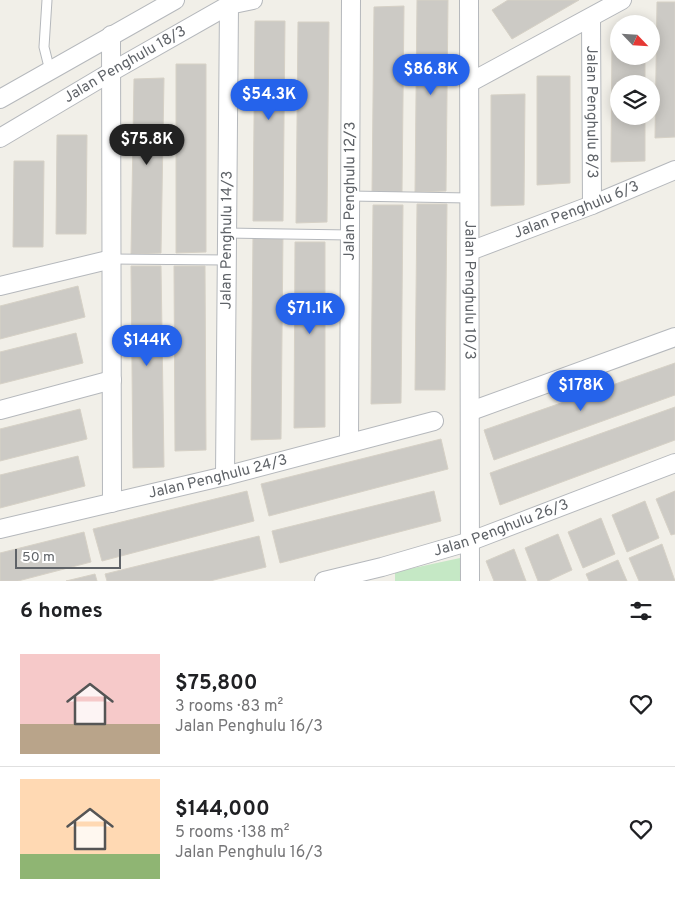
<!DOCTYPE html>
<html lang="en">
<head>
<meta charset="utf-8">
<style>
	body { margin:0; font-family:Overpass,sans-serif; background:#f6f6f6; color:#202124; height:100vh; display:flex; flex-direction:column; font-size:19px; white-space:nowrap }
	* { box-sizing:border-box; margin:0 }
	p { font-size:16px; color:#757577 }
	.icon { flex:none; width:28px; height:28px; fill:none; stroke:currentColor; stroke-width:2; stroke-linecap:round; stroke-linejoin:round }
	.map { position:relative; height:581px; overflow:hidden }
	.details { display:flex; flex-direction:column; background:#fff; flex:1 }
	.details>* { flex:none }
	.needle { width:32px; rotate:115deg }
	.controls { position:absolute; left:610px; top:15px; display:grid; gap:10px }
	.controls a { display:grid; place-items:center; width:50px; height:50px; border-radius:50%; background:#fff; box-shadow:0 2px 12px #0003; font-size:25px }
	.scale { position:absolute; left:15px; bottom:12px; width:106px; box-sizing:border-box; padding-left:5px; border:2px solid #5f6368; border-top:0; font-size:14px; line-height:18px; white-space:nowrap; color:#5f6368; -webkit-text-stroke:4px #fff; paint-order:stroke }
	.price { position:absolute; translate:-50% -42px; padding:0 11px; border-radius:18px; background:#2563eb; color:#fff; font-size:16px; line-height:32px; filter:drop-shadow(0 1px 2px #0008) }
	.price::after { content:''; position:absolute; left:50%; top:30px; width:15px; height:11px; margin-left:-8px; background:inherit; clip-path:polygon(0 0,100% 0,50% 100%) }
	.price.current { background:#222; color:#fff }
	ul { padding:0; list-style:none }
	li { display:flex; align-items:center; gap:15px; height:125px; padding:0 20px }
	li+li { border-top:1px solid #e0e0e0 }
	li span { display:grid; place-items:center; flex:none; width:140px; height:100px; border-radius:0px; color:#555 }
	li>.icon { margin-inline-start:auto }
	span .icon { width:60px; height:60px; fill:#fffc; stroke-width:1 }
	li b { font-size:21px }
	h2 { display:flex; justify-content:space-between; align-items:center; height:60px; padding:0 20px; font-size:21px }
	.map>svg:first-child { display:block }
	.green { fill:#c5e8c5 }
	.building { fill:#cccac5; stroke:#d6d1c6 }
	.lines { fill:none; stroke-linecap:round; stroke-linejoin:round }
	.service-casing { stroke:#b5b8bc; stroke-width:11 }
	.minor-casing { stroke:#b5b8bc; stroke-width:20 }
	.service { stroke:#fff; stroke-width:9 }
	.minor { stroke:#fff; stroke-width:18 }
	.labels { text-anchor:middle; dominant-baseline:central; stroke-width:5; stroke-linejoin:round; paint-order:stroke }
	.street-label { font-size:15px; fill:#5f6368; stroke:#fff }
</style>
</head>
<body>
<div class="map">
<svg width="675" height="581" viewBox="0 0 675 581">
	<rect width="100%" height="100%" fill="#f1efe8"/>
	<!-- green -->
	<polygon class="green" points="460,558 460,581 395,581 395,572"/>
	<!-- building -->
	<g class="building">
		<polygon points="417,0 448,0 446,191 415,192"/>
		<polygon points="508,0 579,0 512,39 492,10"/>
		<polygon points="657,2 675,2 675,137 655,138"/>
		<polygon points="404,6 402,192 372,193 374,7"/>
		<polygon points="255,21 285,21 283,221 253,221"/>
		<polygon points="298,22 329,22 327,222 296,223"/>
		<polygon points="612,37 619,37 619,56 645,56 645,84 619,84 619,116 645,116 645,161 611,162"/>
		<polygon points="176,64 206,64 206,252 176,253"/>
		<polygon points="537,76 570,76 570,183 537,185"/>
		<polygon points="164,78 161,253 131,254 134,79"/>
		<polygon points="525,94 524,205 491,206 491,95"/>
		<polygon points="57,135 87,135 86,234 56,234"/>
		<polygon points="14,161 44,161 43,247 13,247"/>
		<polygon points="417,204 447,204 445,390 415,390"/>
		<polygon points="373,205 403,205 401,403 371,404"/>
		<polygon points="253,234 283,234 281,439 251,440"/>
		<polygon points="295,242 325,242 325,427 294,428"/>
		<polygon points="131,266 161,266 164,467 133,468"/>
		<polygon points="174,266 205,266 206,450 175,451"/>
		<polygon points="78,286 85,317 0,339 0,306"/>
		<polygon points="76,333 83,363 0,384 0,352"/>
		<polygon points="675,363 675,395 494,460 484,430"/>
		<polygon points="675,407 675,440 500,505 490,473"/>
		<polygon points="80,409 87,439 0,461 0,429"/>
		<polygon points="441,439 448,469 269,516 261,484"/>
		<polygon points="78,456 85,486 0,508 0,475"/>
		<polygon points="247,491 254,521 102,561 93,529"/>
		<polygon points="434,491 441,521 280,563 272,531"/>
		<polygon points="675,491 675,534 671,535 656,499"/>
		<polygon points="645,501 659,538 627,552 612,515"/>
		<polygon points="601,518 615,554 583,568 568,532"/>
		<polygon points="84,532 91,562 18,581 0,581 0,553"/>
		<polygon points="558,534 572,570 548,581 538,581 525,548"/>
		<polygon points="259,536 266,567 210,581 107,581 105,574"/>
		<polygon points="662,544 675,581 639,581 629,558"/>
		<polygon points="514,549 526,581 494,581 486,561"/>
		<polygon points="618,560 627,581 589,581 586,574"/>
		<polygon points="95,574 97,581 66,581"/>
	</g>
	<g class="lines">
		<!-- service casing -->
		<g class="service-casing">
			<g id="service">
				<polyline points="47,0 44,47 50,71"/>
				<polyline points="350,196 469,198"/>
				<polyline points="227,233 350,235"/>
				<polyline points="112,259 227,260"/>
			</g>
		</g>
		<!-- minor casing -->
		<g class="minor-casing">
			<g id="minor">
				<path id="s1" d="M469 0 470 581"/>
				<path id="s2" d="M591 18 592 205"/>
				<polyline points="111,35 112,503"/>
				<polyline points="469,83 622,0"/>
				<polyline points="0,99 175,0"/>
				<path id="s3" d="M0 138 111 72 229 5 253 0"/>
				<path id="s4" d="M470 251 592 205 675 170"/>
				<polyline points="0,286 112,259"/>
				<polyline points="0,410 112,380"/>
				<polyline points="471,411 675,337"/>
				<path id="s5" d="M349 442 351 0"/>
				<path id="s6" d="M225 476 229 5"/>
				<path id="s7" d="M0 529 225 476 434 421"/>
				<path id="s8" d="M324 581 382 567 471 541 675 463"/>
			</g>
		</g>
		<!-- service -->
		<use href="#service" class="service"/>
		<!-- minor -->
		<use href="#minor" class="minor"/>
	</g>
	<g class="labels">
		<!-- street labels -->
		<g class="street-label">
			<text stroke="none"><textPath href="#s3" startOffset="145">Jalan Penghulu 18/3</textPath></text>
			<text stroke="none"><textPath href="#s2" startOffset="94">Jalan Penghulu 8/3</textPath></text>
			<text stroke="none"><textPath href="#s5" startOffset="251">Jalan Penghulu 12/3</textPath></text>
			<text stroke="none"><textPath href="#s4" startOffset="114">Jalan Penghulu 6/3</textPath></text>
			<text stroke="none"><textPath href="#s6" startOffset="236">Jalan Penghulu 14/3</textPath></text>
			<text stroke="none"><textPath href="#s1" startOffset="290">Jalan Penghulu 10/3</textPath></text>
			<text stroke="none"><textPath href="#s7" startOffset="224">Jalan Penghulu 24/3</textPath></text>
			<text stroke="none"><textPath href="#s8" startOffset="185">Jalan Penghulu 26/3</textPath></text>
		</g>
	</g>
</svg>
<div class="controls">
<a><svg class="needle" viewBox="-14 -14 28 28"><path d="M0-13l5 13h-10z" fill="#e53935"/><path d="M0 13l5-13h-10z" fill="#757577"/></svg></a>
<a><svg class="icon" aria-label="layers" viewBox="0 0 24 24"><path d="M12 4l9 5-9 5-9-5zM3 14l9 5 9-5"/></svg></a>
</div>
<div class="scale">50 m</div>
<b class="price" style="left:431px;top:96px">$86.8K</b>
<b class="price" style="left:269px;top:121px">$54.3K</b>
<b class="price current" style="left:147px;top:166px">$75.8K</b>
<b class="price" style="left:310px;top:335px">$71.1K</b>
<b class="price" style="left:147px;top:367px">$144K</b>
<b class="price" style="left:581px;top:412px">$178K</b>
</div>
<section class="details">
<h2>6 homes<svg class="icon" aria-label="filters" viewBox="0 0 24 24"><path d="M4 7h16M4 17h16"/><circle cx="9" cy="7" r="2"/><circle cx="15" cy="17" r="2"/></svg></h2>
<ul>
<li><span style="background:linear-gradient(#f6c9c9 70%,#b9a48a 0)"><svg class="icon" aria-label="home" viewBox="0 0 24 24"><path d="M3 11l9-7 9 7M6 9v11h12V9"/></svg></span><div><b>$75,800</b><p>3 rooms · 83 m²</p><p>Jalan Penghulu 16/3</p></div><svg class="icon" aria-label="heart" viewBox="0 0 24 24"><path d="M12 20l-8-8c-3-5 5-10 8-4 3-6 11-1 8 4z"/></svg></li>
<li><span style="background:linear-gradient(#ffd9b3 75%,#8fb573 0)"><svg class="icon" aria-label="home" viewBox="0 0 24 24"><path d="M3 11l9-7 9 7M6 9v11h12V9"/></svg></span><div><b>$144,000</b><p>5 rooms · 138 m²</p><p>Jalan Penghulu 16/3</p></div><svg class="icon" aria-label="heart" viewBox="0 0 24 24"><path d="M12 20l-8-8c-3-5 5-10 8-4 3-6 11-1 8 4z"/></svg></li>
</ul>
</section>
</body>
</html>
